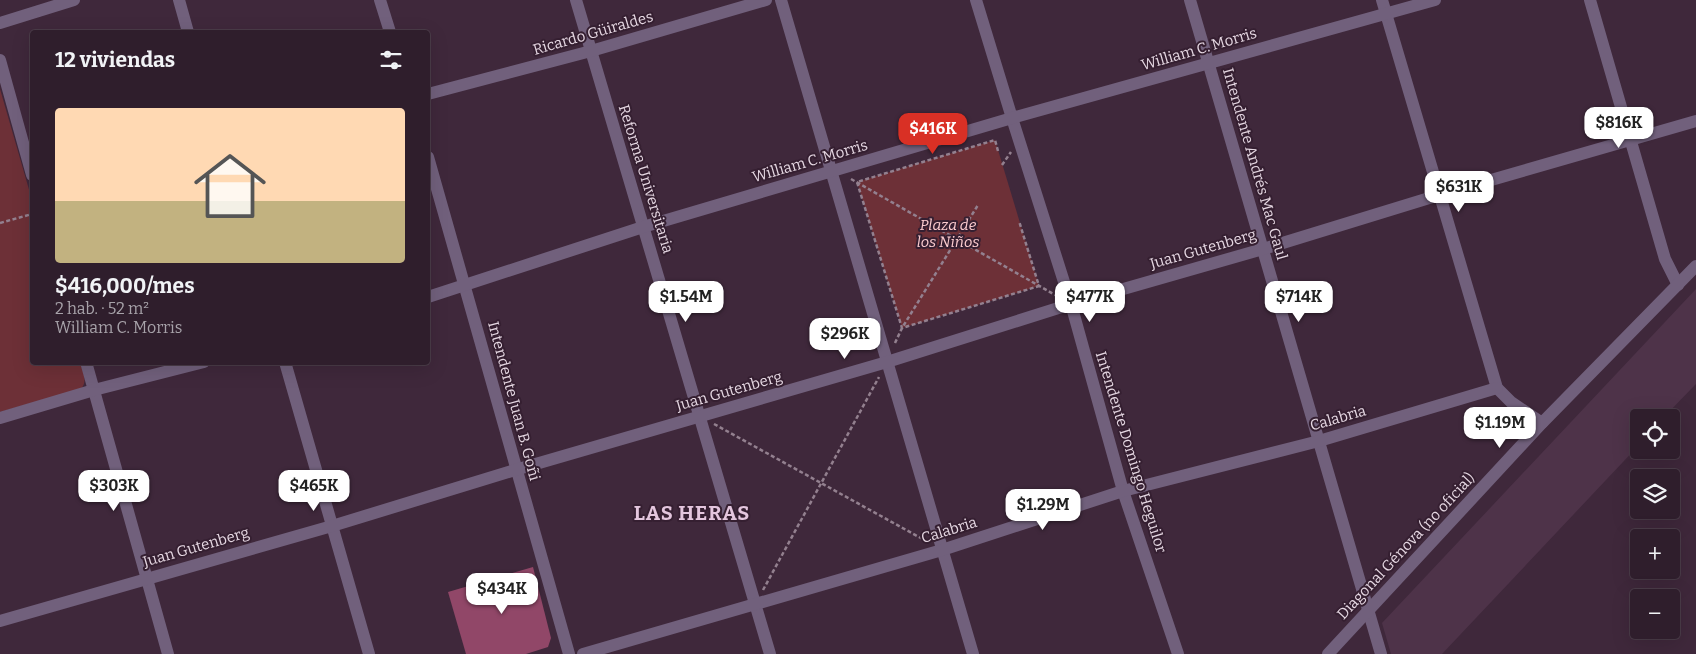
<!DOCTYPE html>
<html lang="es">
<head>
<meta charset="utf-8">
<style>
	body { margin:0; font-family:Bitter,serif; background:#3b2b38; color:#f1f3f6; height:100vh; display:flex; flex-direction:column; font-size:19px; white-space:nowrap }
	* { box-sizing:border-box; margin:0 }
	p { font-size:16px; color:#a7a2a9 }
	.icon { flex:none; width:28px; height:28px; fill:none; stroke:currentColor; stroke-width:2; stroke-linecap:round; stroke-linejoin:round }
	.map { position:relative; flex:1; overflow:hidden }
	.panel { position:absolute; left:30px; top:30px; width:400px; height:335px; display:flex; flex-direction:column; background:#2f1e2c; border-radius:5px; box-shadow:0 5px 20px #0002,0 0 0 1px #4a3c48 }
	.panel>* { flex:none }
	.fabs { position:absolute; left:1630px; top:409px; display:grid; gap:10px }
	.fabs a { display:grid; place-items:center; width:50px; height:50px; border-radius:5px; background:#2f1e2c; box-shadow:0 5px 20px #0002,0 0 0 1px #4a3c48; font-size:25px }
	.price { position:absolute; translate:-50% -42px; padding:0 11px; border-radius:10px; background:#fff; color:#222; font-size:16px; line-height:32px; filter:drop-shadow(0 1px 2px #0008) }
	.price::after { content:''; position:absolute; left:50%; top:30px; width:15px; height:11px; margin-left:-8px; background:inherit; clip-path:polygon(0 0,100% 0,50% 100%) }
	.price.current { background:#d93025; color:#fff }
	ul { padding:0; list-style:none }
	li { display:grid; align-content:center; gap:10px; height:265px; padding:0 25px }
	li+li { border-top:1px solid #4a3c48 }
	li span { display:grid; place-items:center; height:155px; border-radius:5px; color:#555 }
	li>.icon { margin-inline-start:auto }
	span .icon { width:90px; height:90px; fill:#fffc; stroke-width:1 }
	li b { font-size:21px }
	h2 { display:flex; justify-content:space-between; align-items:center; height:60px; padding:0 25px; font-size:21px }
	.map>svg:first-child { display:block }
	.built { fill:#4e3349 }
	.green { fill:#6d3037 }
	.building { fill:#914768 }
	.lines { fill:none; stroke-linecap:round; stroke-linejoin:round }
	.path { stroke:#93808f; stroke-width:2.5; stroke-dasharray:4 2.5; stroke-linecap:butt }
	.minor { stroke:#71607c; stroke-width:12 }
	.labels { text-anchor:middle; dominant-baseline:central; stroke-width:4; stroke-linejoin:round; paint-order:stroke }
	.street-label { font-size:15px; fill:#e6d8e3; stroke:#351f31 }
	.park-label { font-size:15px; font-style:italic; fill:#fccccf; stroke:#351f31 }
	.district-label { font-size:20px; font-weight:bold; letter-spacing:1px; fill:#e4c6de; stroke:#351f31 }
</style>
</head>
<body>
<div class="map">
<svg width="1696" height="654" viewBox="0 0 1696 654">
	<rect width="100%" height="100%" fill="#3f283b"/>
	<!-- built -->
	<polygon class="built" points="1696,289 1696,384 1664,417 1639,418 1639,445 1442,654 1391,654 1382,623"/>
	<!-- green -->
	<g class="green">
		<path d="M0 89 32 200V362L80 363C83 371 88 381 81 389L0 412Z"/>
		<polygon points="995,140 1039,286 902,328 857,182"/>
	</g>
	<!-- building -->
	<polygon class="building" points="533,567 551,638 548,647 526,654 466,654 448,592"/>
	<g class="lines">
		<!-- path -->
		<g class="path">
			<polyline points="998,151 995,140 857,182 902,328 1039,286 1019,221"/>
			<polyline points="1002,165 1011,152"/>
			<polyline points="851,179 1057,296"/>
			<polyline points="0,223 32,214"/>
			<polyline points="895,343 902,328 978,205"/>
			<polyline points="714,424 928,542"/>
			<polyline points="763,590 879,377"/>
		</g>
		<!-- minor -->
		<g class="minor">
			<polyline points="179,0 188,32"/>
			<polyline points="380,0 390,32"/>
			<polyline points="576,0 770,654"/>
			<polyline points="781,0 973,654"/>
			<polyline points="976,0 1012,118 1071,304 1123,491 1178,654"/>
			<polyline points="1190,0 1381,654"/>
			<polyline points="1382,0 1497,388 1511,402 1542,423"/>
			<polyline points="1590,0 1665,259 1678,285"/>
			<polyline points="0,23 74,0"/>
			<polyline points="0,60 32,175"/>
			<polyline points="428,94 591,51 766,0"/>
			<polyline points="428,157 569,654"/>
			<polyline points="428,297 643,227 1012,118 1435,0"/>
			<polyline points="86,362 168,654"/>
			<polyline points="285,362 369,654"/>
			<polyline points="0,418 94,390 204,362"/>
			<polyline points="0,621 332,526 515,470 887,362 1071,304 1263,249 1439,195 1696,121"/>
			<polyline points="583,654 942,550 1123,491 1319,441 1497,388"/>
			<polyline points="1328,654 1542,423 1696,266"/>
		</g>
	</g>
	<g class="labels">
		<!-- street labels -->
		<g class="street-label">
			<text transform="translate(593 33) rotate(-16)">Ricardo Güiraldes</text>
			<text transform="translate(1199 49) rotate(-16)">William C. Morris</text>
			<text transform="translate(810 161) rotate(-16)">William C. Morris</text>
			<text transform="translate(1255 164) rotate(74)">Intendente Andrés Mac Gaul</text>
			<text transform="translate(646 179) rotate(73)">Reforma Universitaria</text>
			<text transform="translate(1203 249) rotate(-16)">Juan Gutenberg</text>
			<text transform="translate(729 391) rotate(-16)">Juan Gutenberg</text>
			<text transform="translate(514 401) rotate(75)">Intendente Juan B. Goñi</text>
			<text transform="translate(1338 418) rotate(-16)">Calabria</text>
			<text transform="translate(1131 452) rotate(73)">Intendente Domingo Heguilor</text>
			<text transform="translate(949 530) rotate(-17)">Calabria</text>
			<text transform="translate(1406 546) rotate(-47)">Diagonal Génova (no oficial)</text>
			<text transform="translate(196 547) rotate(-16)">Juan Gutenberg</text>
		</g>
		<!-- park labels -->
		<g class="park-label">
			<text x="948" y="225">Plaza de<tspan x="948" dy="17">los Niños</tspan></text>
		</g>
		<!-- district labels -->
		<g class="district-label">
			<text x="692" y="513">LAS HERAS</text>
		</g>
	</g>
</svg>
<div class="fabs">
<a><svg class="icon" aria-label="locate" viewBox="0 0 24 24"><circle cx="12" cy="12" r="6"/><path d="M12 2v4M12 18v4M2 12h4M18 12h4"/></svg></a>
<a><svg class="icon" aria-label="layers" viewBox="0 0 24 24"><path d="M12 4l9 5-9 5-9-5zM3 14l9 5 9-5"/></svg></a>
<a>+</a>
<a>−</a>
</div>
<b class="price" style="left:1619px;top:149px">$816K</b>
<b class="price current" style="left:933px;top:155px">$416K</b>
<b class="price" style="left:1459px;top:213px">$631K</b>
<b class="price" style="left:686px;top:323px">$1.54M</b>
<b class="price" style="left:1090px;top:323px">$477K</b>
<b class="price" style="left:1299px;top:323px">$714K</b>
<b class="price" style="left:845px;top:360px">$296K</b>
<b class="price" style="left:1500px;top:449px">$1.19M</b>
<b class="price" style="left:114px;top:512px">$303K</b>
<b class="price" style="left:314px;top:512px">$465K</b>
<b class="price" style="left:1043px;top:531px">$1.29M</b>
<b class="price" style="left:502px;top:615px">$434K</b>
<section class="panel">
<h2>12 viviendas<svg class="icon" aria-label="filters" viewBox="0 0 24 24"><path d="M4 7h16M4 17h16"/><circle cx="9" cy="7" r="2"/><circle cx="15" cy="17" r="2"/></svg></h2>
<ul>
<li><span style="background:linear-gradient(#ffd9b3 60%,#c2b280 0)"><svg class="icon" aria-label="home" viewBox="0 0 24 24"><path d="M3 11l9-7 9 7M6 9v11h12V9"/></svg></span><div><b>$416,000/mes</b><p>2 hab. · 52 m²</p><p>William C. Morris</p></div></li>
</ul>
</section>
</div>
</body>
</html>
